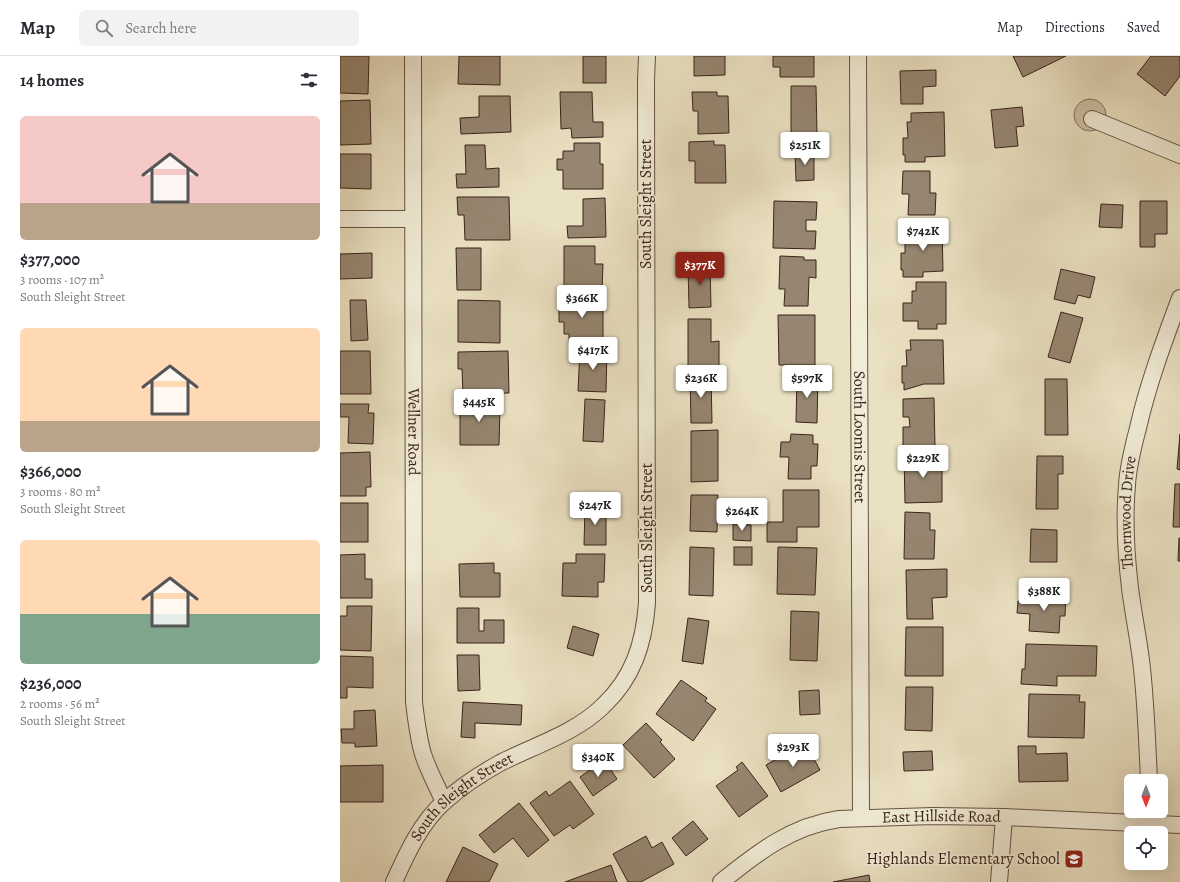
<!DOCTYPE html>
<html lang="en">
<head>
<meta charset="utf-8">
<style>
	body { margin:0; font-family:Alegreya,serif; background:#f2f2f3; color:#2b2b33; height:100vh; display:flex; flex-direction:column; font-size:15px; white-space:nowrap }
	* { box-sizing:border-box; margin:0 }
	p { font-size:13px; color:#7c7c81 }
	.icon { flex:none; width:22px; height:22px; fill:none; stroke:currentColor; stroke-width:2; stroke-linecap:round; stroke-linejoin:round }
	.map { position:relative; flex:1; overflow:hidden }
	.details { display:flex; flex-direction:column; background:#fff; width:340px }
	.details>* { flex:none }
	.needle { width:26px; rotate:180deg }
	.controls { position:absolute; left:784px; top:718px; display:grid; gap:8px }
	.controls a { display:grid; place-items:center; width:44px; height:44px; border-radius:6px; background:#fff; box-shadow:0 4px 16px #0002; font-size:20px }
	.price { position:absolute; translate:-50% -34px; padding:0 9px; border-radius:4px; background:#fff; color:#222; font-size:13px; line-height:26px; filter:drop-shadow(0 1px 2px #0008) }
	.price::after { content:''; position:absolute; left:50%; top:24px; width:12px; height:9px; margin-left:-6px; background:inherit; clip-path:polygon(0 0,100% 0,50% 100%) }
	.price.active { background:#8f2418; color:#fff }
	ul { padding:0; list-style:none }
	li { display:grid; align-content:center; gap:8px; height:212px; padding:0 20px }
	li span { display:grid; place-items:center; height:124px; border-radius:6px; color:#555 }
	li>.icon { margin-inline-start:auto }
	span .icon { width:72px; height:72px; fill:#fffc; stroke-width:1 }
	li b { font-size:17px }
	h2 { display:flex; justify-content:space-between; align-items:center; height:48px; padding:0 20px; font-size:17px }
	header { display:flex; align-items:center; gap:24px; box-sizing:border-box; height:56px; padding:0 20px; background:#fff; border-bottom:1px solid #e1e1e2 }
	header strong { font-size:19px }
	nav { display:flex; gap:22px; margin-inline-start:auto; font-size:14px }
	.search { width:280px; height:36px; background:#f2f2f3; display:flex; align-items:center; gap:10px; box-sizing:border-box; padding:0 14px; border-radius:6px; color:#7c7c81; font-size:15px }
	main { display:flex; flex:1; min-height:0 }
	.map>svg:first-child { display:block }
	.green { fill:#ccc1a5; stroke:#847260 }
	.building { fill:#968671; stroke:#3b231a }
	.lines { fill:none; stroke-linecap:round; stroke-linejoin:round }
	.street-casing { stroke:#675244; stroke-width:18 }
	.street { stroke:#f1ecd7; stroke-width:16 }
	.labels { text-anchor:middle; dominant-baseline:central; stroke-width:3; stroke-linejoin:round; paint-order:stroke }
	.street-label { font-size:16px; fill:#3b231a; stroke:#f1ecd7 }
	.poi-label { font-size:16px; fill:#3b231a; stroke:#f1ecd7; text-anchor:end }
</style>
</head>
<body>
<header>
<strong>Map</strong>
<div class="search"><svg class="icon" aria-label="search" viewBox="0 0 24 24"><circle cx="10" cy="10" r="6"/><path d="M15 15l6 6"/></svg>Search here</div>
<nav><a>Map</a><a>Directions</a><a>Saved</a></nav>
</header>
<main>
<section class="details">
<h2>14 homes<svg class="icon" aria-label="filters" viewBox="0 0 24 24"><path d="M4 7h16M4 17h16"/><circle cx="9" cy="7" r="2"/><circle cx="15" cy="17" r="2"/></svg></h2>
<ul>
<li><span style="background:linear-gradient(#f6c9c9 70%,#b9a48a 0)"><svg class="icon" aria-label="home" viewBox="0 0 24 24"><path d="M3 11l9-7 9 7M6 9v11h12V9"/></svg></span><div><b>$377,000</b><p>3 rooms · 107 m²</p><p>South Sleight Street</p></div></li>
<li><span style="background:linear-gradient(#ffd9b3 75%,#b9a48a 0)"><svg class="icon" aria-label="home" viewBox="0 0 24 24"><path d="M3 11l9-7 9 7M6 9v11h12V9"/></svg></span><div><b>$366,000</b><p>3 rooms · 80 m²</p><p>South Sleight Street</p></div></li>
<li><span style="background:linear-gradient(#ffd9b3 60%,#7fa58c 0)"><svg class="icon" aria-label="home" viewBox="0 0 24 24"><path d="M3 11l9-7 9 7M6 9v11h12V9"/></svg></span><div><b>$236,000</b><p>2 rooms · 56 m²</p><p>South Sleight Street</p></div></li>
</ul>
</section>
<div class="map">
<svg width="840" height="826" viewBox="0 0 840 826">
	<rect width="100%" height="100%" fill="#eae1c2"/>
	<filter id="stains"><feTurbulence type="fractalNoise" baseFrequency=".005" numOctaves="4"/><feColorMatrix values="0 0 0 0 .2 0 0 0 0 .09 0 0 0 0 .02 0 0 0 .5 -.17"/></filter>
	<radialGradient id="worn" r=".72"><stop offset=".6" stop-color="#630" stop-opacity="0"/><stop offset="1" stop-color="#630" stop-opacity=".3"/></radialGradient>
	<!-- green -->
	<circle class="green" cx="750" cy="59" r="16"/>
	<!-- building -->
	<g class="building">
		<polygon points="0,0 29,0 28,38 0,37"/>
		<polygon points="119,0 160,0 160,29 118,28"/>
		<rect x="243" y="0" width="23" height="27"/>
		<polygon points="354,0 385,0 385,19 354,20"/>
		<polygon points="433,0 474,0 474,21 440,21 440,11 433,11"/>
		<polygon points="673,0 726,0 683,21"/>
		<polygon points="811,0 840,0 840,20 825,40 797,18"/>
		<polygon points="596,14 596,30 583,31 583,48 561,48 560,15"/>
		<polygon points="451,30 476,30 477,78 451,78"/>
		<polygon points="220,36 252,36 253,66 263,66 263,81 232,82 231,72 221,73"/>
		<polygon points="352,36 377,36 377,40 388,40 389,77 358,78 358,55 353,55"/>
		<polygon points="139,40 170,40 171,76 121,78 120,62 139,61"/>
		<polygon points="30,44 31,88 0,89 0,45"/>
		<polygon points="682,51 684,70 676,71 678,90 655,92 651,54"/>
		<polygon points="604,56 605,100 585,101 585,106 565,106 565,99 563,99 563,82 568,82 567,66 571,66 571,57"/>
		<polygon points="374,85 374,89 385,89 386,127 355,127 355,105 349,105 349,86"/>
		<polygon points="234,87 260,87 260,108 263,108 263,133 223,133 223,114 217,114 217,103 223,103 223,95 234,95"/>
		<polygon points="125,89 145,89 146,113 159,112 159,131 117,132 116,118 126,118"/>
		<polygon points="474,95 474,124 456,125 455,96"/>
		<polygon points="0,98 31,98 31,133 0,132"/>
		<polygon points="563,115 590,115 590,137 596,137 595,159 568,159 569,138 562,138"/>
		<polygon points="117,141 169,141 170,184 125,184 124,159 118,159"/>
		<polygon points="265,142 266,181 228,182 227,170 243,170 243,143"/>
		<polygon points="434,145 477,146 476,164 466,164 466,175 476,175 475,193 433,192"/>
		<polygon points="800,145 827,145 827,178 815,178 815,191 800,191"/>
		<polygon points="761,148 783,149 782,172 759,171"/>
		<polygon points="602,171 603,215 583,216 583,221 563,221 563,214 561,214 561,197 565,197 565,181 569,181 569,172"/>
		<polygon points="224,190 255,190 255,208 263,208 262,235 224,235"/>
		<polygon points="116,192 141,192 141,234 117,234"/>
		<polygon points="32,197 32,222 0,223 0,198"/>
		<polygon points="440,200 464,201 464,204 476,204 476,222 469,221 468,250 444,250 445,233 439,233"/>
		<polygon points="370,209 371,251 349,252 348,210"/>
		<polygon points="721,213 755,221 750,242 738,239 735,248 714,243"/>
		<polygon points="576,226 606,226 606,268 597,268 597,273 578,273 578,265 563,265 563,247 572,247 572,235 576,235"/>
		<polygon points="219,241 263,241 263,286 229,287 229,278 224,278 224,266 219,266"/>
		<polygon points="10,244 26,244 28,284 11,285"/>
		<polygon points="118,244 160,245 160,287 118,286"/>
		<polygon points="721,256 743,262 730,307 708,301"/>
		<polygon points="438,259 475,259 475,309 439,309"/>
		<polygon points="348,263 371,263 371,286 379,285 379,310 348,310"/>
		<polygon points="570,284 603,284 604,328 584,328 564,334 564,327 562,327 562,310 567,310 566,294 571,294"/>
		<polygon points="240,293 267,294 266,336 238,335"/>
		<polygon points="0,295 30,295 31,338 0,338"/>
		<polygon points="168,295 169,337 123,338 122,313 118,313 118,296"/>
		<polygon points="350,319 371,319 372,367 351,367"/>
		<polygon points="457,319 478,320 477,367 456,366"/>
		<polygon points="705,323 727,323 728,379 705,379"/>
		<polygon points="594,342 595,390 563,390 563,371 570,371 569,361 563,361 563,343"/>
		<polygon points="245,343 265,344 263,386 243,385"/>
		<polygon points="120,345 154,345 154,353 160,353 159,389 120,389"/>
		<polygon points="0,348 29,348 28,357 34,357 33,388 8,387 9,361 0,361"/>
		<polygon points="378,374 378,425 351,426 351,375"/>
		<polygon points="451,378 473,379 473,388 478,388 477,410 471,410 471,423 448,423 449,401 440,401 441,386 450,386"/>
		<polygon points="840,378 840,414 837,413"/>
		<polygon points="30,396 31,431 26,431 26,440 0,440 0,397"/>
		<polygon points="602,399 602,446 565,447 564,400"/>
		<polygon points="697,400 723,400 723,418 718,418 718,453 696,453"/>
		<polygon points="835,428 840,428 840,471 833,471"/>
		<polygon points="443,434 479,434 479,471 457,471 457,486 427,486 427,466 443,466"/>
		<polygon points="351,439 378,439 377,476 350,475"/>
		<rect x="0" y="447" width="28" height="39"/>
		<polygon points="245,451 266,452 266,489 244,489"/>
		<polygon points="565,456 590,457 590,474 595,474 594,503 564,503"/>
		<polygon points="393,468 411,469 411,485 393,484"/>
		<polygon points="691,473 717,474 717,506 690,506"/>
		<polygon points="839,482 840,482 840,505 838,505"/>
		<polygon points="350,491 374,492 373,540 349,539"/>
		<rect x="394" y="491" width="18" height="18"/>
		<polygon points="438,491 477,492 475,539 437,538"/>
		<polygon points="25,498 25,523 32,523 32,542 0,542 0,499"/>
		<polygon points="236,498 265,498 264,526 258,526 258,541 222,540 223,507 236,507"/>
		<polygon points="154,507 154,517 160,517 160,541 120,541 119,508"/>
		<polygon points="607,513 607,541 592,542 593,563 567,563 566,514"/>
		<polygon points="692,537 726,539 725,560 720,560 719,577 689,575 690,558 677,557 678,545 691,546"/>
		<polygon points="7,550 32,550 31,595 0,594 0,560 7,560"/>
		<polygon points="117,552 139,552 139,575 144,575 144,564 164,564 164,587 117,587"/>
		<polygon points="451,555 479,556 477,605 450,604"/>
		<polygon points="348,562 369,565 363,608 342,605"/>
		<polygon points="233,570 259,578 253,600 227,592"/>
		<polygon points="566,571 603,571 603,620 565,620"/>
		<polygon points="686,588 757,590 756,620 717,620 717,630 681,628 682,613 685,613"/>
		<polygon points="117,599 139,599 140,634 118,635"/>
		<polygon points="0,600 33,601 33,632 7,631 7,642 0,642"/>
		<polygon points="341,624 367,642 365,645 376,653 353,685 316,658"/>
		<polygon points="566,631 593,631 592,675 565,674"/>
		<polygon points="479,634 480,658 460,659 459,635"/>
		<polygon points="689,638 740,639 739,646 745,646 744,682 688,681"/>
		<polygon points="123,646 182,649 181,669 135,667 135,682 121,681"/>
		<polygon points="35,654 37,690 15,691 15,687 2,687 1,673 14,673 14,655"/>
		<polygon points="306,667 322,684 320,686 335,703 314,722 283,689"/>
		<polygon points="465,687 480,714 441,736 426,709"/>
		<polygon points="678,690 696,690 696,698 727,697 728,725 679,726"/>
		<polygon points="592,695 593,714 564,715 563,696"/>
		<polygon points="264,704 277,723 253,740 240,721"/>
		<polygon points="402,706 428,740 399,761 376,730 398,714 396,711"/>
		<polygon points="43,709 43,746 0,746 0,710"/>
		<polygon points="230,725 254,758 233,773 230,769 214,780 190,747 206,735 209,740"/>
		<polygon points="179,747 209,784 188,801 173,782 154,797 139,779"/>
		<polygon points="353,765 368,783 346,800 332,782"/>
		<polygon points="306,780 312,792 322,786 334,808 301,826 288,826 273,798"/>
		<polygon points="123,791 158,808 149,826 106,826"/>
		<polygon points="271,809 277,826 225,826"/>
		<polygon points="529,819 530,826 493,826"/>
	</g>
	<g class="lines">
		<!-- street casing -->
		<g class="street-casing">
			<g id="street">
				<path id="s1" d="M73 0 74 646C76 663 78 681 83 698 88 714 97 730 104 746"/>
				<path id="s2" d="M518 0 521 762"/>
				<polyline points="752,63 840,99"/>
				<polyline points="0,163 73,163"/>
				<path id="s3" d="M809 725C807 684 806 644 801 604 798 580 793 556 790 532 786 498 784 463 787 429 788 410 793 391 798 372 808 328 824 285 840 242"/>
				<path id="s4" d="M54 826C67 797 81 766 105 745 121 731 142 717 160 707 193 690 236 677 263 650 293 622 304 588 307 547L306 24 307 0"/>
				<path id="s5" d="M381 826C417 797 451 770 499 763L593 760 664 761 840 769"/>
				<polyline points="659,826 664,761"/>
			</g>
		</g>
		<!-- street -->
		<use href="#street" class="street"/>
	</g>
	<!-- icons -->
	<defs>
		<g id="school-square" transform="scale(1)"><rect x="-9" y="-9" width="18" height="18" rx="4" fill="#8f2418" stroke="#f1ecd7"/><path d="M0-5L7-2L0 1L-7-2ZM-4 1L0 2.5L4 1V4Q0 6-4 4Z" fill="#fff"/></g>
	</defs>
	<g fill-rule="evenodd">
		<use href="#school-square" x="734" y="803"/>
	</g>
	<g class="labels">
		<!-- street labels -->
		<g class="street-label">
			<text transform="translate(306 148) rotate(-90)">South Sleight Street</text>
			<text stroke="none"><textPath href="#s1" startOffset="376">Wellner Road</textPath></text>
			<text stroke="none"><textPath href="#s2" startOffset="381">South Loomis Street</textPath></text>
			<text stroke="none"><textPath href="#s3" startOffset="270">Thornwood Drive</textPath></text>
			<text transform="translate(307 472) rotate(-90)">South Sleight Street</text>
			<text stroke="none"><textPath href="#s4" startOffset="112">South Sleight Street</textPath></text>
			<text stroke="none"><textPath href="#s5" startOffset="238">East Hillside Road</textPath></text>
		</g>
		<!-- poi labels -->
		<g class="poi-label">
			<text x="720" y="803">Highlands Elementary School</text>
		</g>
	</g>
	<rect width="100%" height="100%" filter="url(#stains)"/>
	<rect width="100%" height="100%" fill="url(#worn)"/>
</svg>
<div class="controls">
<a><svg class="needle" viewBox="-14 -14 28 28"><path d="M0-13l5 13h-10z" fill="#e53935"/><path d="M0 13l5-13h-10z" fill="#7c7c81"/></svg></a>
<a><svg class="icon" aria-label="locate" viewBox="0 0 24 24"><circle cx="12" cy="12" r="6"/><path d="M12 2v4M12 18v4M2 12h4M18 12h4"/></svg></a>
</div>
<b class="price" style="left:465px;top:110px">$251K</b>
<b class="price" style="left:583px;top:196px">$742K</b>
<b class="price active" style="left:360px;top:230px">$377K</b>
<b class="price" style="left:242px;top:263px">$366K</b>
<b class="price" style="left:253px;top:315px">$417K</b>
<b class="price" style="left:361px;top:343px">$236K</b>
<b class="price" style="left:467px;top:343px">$597K</b>
<b class="price" style="left:139px;top:367px">$445K</b>
<b class="price" style="left:583px;top:423px">$229K</b>
<b class="price" style="left:255px;top:470px">$247K</b>
<b class="price" style="left:402px;top:476px">$264K</b>
<b class="price" style="left:704px;top:556px">$388K</b>
<b class="price" style="left:453px;top:712px">$293K</b>
<b class="price" style="left:258px;top:722px">$340K</b>
</div>
</main>
</body>
</html>
